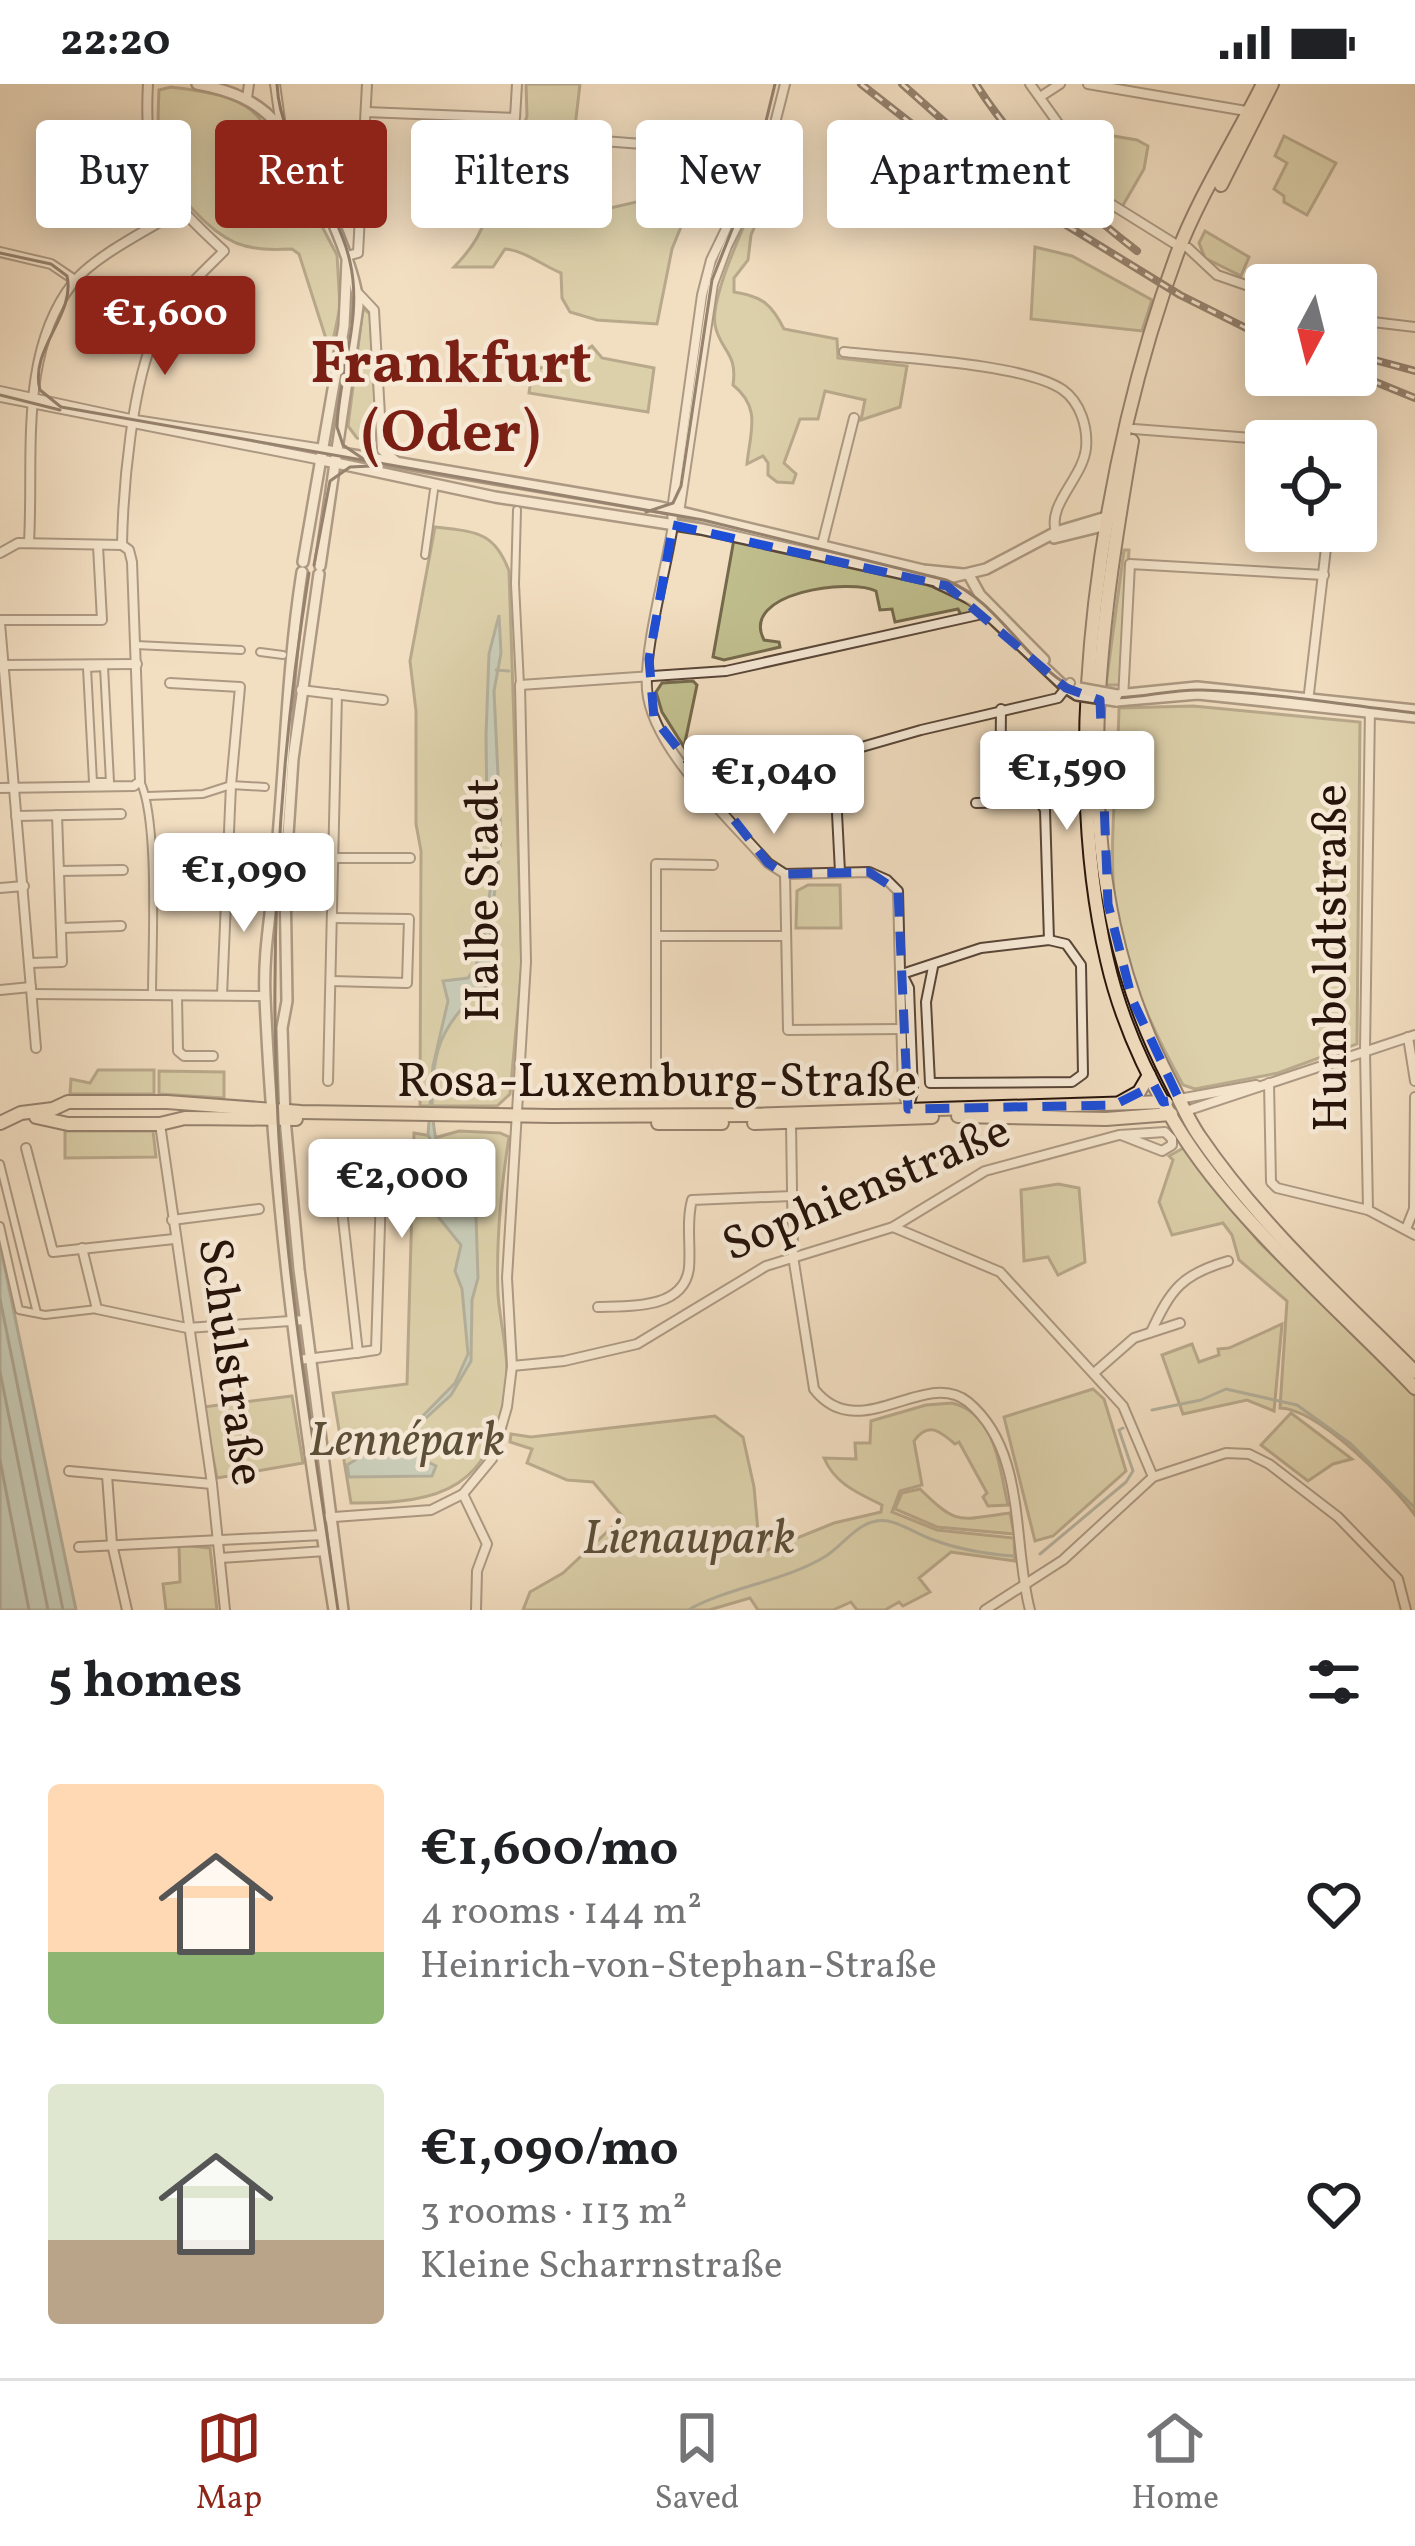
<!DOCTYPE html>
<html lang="en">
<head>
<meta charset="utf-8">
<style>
	body { margin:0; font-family:Vollkorn,serif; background:#f2f2f2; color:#202124; height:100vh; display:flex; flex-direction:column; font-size:45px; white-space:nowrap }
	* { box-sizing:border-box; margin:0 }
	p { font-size:39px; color:#757577 }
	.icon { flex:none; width:66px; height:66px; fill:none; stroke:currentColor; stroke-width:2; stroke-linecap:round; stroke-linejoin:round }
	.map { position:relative; height:1526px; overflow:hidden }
	.sheet { display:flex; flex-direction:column; background:#fff; flex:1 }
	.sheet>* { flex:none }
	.guide { position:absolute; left:36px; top:36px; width:1344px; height:108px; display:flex; gap:24px }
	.needle { width:78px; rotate:187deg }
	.buttons { position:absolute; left:1245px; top:180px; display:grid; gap:24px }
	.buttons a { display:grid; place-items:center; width:132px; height:132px; border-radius:12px; background:#fff; box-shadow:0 6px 30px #0003; font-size:60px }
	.price { position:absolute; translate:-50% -102px; padding:0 27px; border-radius:12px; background:#fff; color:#222; font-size:39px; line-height:78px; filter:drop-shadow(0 3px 6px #0008) }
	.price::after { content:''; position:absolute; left:50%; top:72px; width:36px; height:27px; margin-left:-18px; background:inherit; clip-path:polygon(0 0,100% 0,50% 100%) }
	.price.active { background:#8f2418; color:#fff }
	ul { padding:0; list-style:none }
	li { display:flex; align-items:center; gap:36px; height:300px; padding:0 48px }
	li span { display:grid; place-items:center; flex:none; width:336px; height:240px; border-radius:12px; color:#555 }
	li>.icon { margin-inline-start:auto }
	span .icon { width:144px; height:144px; fill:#fffc; stroke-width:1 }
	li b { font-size:51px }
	h2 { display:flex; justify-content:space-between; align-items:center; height:144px; padding:0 48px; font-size:51px }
	.pill { padding:0 42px; border-radius:12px; background:#fff; box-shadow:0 6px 30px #0003; font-size:42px; line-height:108px }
	.pill.active { background:#8f2418; color:#fff }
	.status { display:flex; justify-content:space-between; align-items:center; height:84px; padding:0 60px; background:#fff; direction:ltr }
	.status svg { height:33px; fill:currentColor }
	.tabs { display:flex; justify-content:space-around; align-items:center; height:168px; border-top:3px solid #e0e0e0; background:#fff; font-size:33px; color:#757577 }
	.tabs a { display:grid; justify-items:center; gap:6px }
	.tabs .active { color:#8f2418 }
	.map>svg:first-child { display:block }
	.green { fill:#c1bf8e; stroke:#74694c; stroke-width:3 }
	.water { fill:#9bbcb3; stroke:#6c786f; stroke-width:3 }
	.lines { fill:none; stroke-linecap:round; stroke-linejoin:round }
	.shore { stroke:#60685e; stroke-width:3 }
	.stream { stroke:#6c786f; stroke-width:3 }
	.pedestrian-casing { stroke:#594638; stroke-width:10 }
	.minor-casing { stroke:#594638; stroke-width:12 }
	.tertiary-casing { stroke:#594638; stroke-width:14 }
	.primary-casing { stroke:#26130a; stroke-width:16 }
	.pedestrian { stroke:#f7ead7; stroke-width:6 }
	.minor { stroke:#f7ead7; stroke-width:8 }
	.tertiary { stroke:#f7ead7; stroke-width:9 }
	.primary { stroke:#f2dec1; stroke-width:12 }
	.tram { stroke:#26130a; stroke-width:3 }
	.rail-casing { stroke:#26130a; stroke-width:8 }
	.rail { stroke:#f7ead7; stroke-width:3; stroke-dasharray:9; stroke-linecap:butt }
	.tertiary-bridge-casing { stroke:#594638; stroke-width:14; stroke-linecap:butt }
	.tertiary-bridge { stroke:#f7ead7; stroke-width:9 }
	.marked { fill:none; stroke:#1d4ed8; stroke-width:9; stroke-dasharray:24 15; stroke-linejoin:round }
	.labels { text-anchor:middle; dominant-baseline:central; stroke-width:9; stroke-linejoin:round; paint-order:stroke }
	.street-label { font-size:48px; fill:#26130a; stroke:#f7ead7 }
	.park-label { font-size:48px; font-style:italic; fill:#5c4f38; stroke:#f7ead7 }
	.district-label { font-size:60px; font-weight:bold; fill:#7a1f14; stroke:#f7ead7 }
</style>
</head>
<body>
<div class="status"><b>22:20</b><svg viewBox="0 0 49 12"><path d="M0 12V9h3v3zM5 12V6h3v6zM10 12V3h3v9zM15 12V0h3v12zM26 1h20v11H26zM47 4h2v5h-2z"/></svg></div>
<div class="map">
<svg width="1415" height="1526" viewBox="0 0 1415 1526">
	<rect width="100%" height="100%" fill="#f2dec1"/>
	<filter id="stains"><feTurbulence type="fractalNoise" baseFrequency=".00167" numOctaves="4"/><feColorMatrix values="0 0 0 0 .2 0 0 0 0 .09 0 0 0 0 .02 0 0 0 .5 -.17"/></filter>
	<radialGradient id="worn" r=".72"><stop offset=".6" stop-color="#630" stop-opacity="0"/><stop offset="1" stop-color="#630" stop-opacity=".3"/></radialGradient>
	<!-- green -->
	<g class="green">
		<path d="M526 0H580L567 112 597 127 663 112 691 118 672 165 657 240 597 236 570 228 562 214 561 189C543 182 524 166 505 165L493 183H454C492 145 490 119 492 68H502L503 43 523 44 527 32Z"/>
		<path d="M171 3C200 7 253 11 265 45 268 51 267 57 270 63L283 68 337 171 340 223 332 261H328L299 170 292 165C273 166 254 166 236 159 209 147 174 110 165 82 156 58 158 31 159 6Z"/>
		<polygon points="1084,47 1137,56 1148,62 1144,85 1122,123 1080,96 1073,50"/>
		<polygon points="1284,52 1336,79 1307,131 1284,118 1284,112 1274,105 1287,79 1275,72"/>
		<path d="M784 62 773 87 772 121 758 135 751 151 748 176 734 194V208C761 212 771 219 784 245L837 255 838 274 907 282 900 323 861 336 865 316 825 307 818 335H800L784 379 796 390 793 399 777 398 768 391V379L763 372 747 380C750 348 762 324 733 301 738 268 720 267 715 241 709 206 763 104 777 65Z"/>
		<polygon points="1205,147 1249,173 1241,192 1205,174 1199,159"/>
		<polygon points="1035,163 1072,172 1152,216 1142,247 1031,235"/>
		<polygon points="363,224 370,230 377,356 357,354 348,342"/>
		<polygon points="592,262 602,274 654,284 648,328 529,309 531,295 540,284 567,280"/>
		<path d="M435 443C474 448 494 446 509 487L522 882 510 1010 497 1022H420L421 767 416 740V627L410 577Z"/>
		<path d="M734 455C798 469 931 488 979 528L962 533 958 525 895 538 892 525 880 526 876 507C851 494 739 508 764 556L779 558 780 563 724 576 713 573Z"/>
		<polygon points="1124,466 1129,466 1121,601 1106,601"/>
		<polygon points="693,597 697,601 684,663 662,628 656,608 662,599"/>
		<path d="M1193 622 1360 638 1357 960 1278 989 1195 1005 1183 1001C1152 945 1123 883 1115 819 1108 754 1118 689 1119 624Z"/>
		<polygon points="808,801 840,801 841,844 796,844 797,807"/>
		<polygon points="98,986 154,986 154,1010 70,1010 71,995 90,999"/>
		<polygon points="159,987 224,988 224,1014 159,1010"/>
		<polygon points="65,1047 153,1047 156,1073 65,1074"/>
		<path d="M459 1047 500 1049 509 1053C501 1104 496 1158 498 1210 500 1240 510 1274 506 1303 492 1404 443 1420 351 1419L333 1309 407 1300 414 1049 438 1053Z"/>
		<path d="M1187 1062 1203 1089 1259 1158 1415 1312V1431C1392 1400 1319 1325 1280 1324L1287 1217 1239 1176 1232 1151 1223 1139 1172 1151 1159 1118 1173 1076 1169 1072Z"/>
		<polygon points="1058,1100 1079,1104 1085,1178 1058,1191 1048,1173 1024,1177 1021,1106"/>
		<polygon points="1282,1240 1274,1327 1247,1316 1183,1330 1162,1271 1192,1260 1199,1278 1219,1271 1218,1265 1229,1264"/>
		<polygon points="1093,1305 1104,1315 1126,1387 1053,1452 1035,1457 1004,1333"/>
		<polygon points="292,1312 303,1379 217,1394 203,1323"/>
		<path d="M952 1319C996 1329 999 1383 1008 1421L988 1422 983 1413 987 1409 959 1358 955 1360C940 1347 928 1337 914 1357L922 1401 900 1407 892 1428 937 1446 1014 1454 1015 1477 951 1468 919 1494 930 1508 903 1522 899 1518 885 1526H857L851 1518 833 1526H758L750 1514 709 1526H523L530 1508 563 1489 623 1433 593 1398 567 1396 527 1379 532 1365 510 1358 511 1350 531 1353 715 1332 743 1353 754 1403 760 1469 834 1439 881 1428 882 1421C858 1409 835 1400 824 1374L856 1375 855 1359H870L871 1337 926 1321Z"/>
		<polygon points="1291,1329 1352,1375 1333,1380 1308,1397 1261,1361"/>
		<path d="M920 1405C958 1442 957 1436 1010 1429L1014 1450 937 1443 895 1425 902 1409Z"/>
		<polygon points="179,1461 210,1464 217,1526 166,1526 163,1500 180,1498"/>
	</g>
	<!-- water -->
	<g class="water">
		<path d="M499 531 501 569 494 607 501 754 490 847 498 895C472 910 447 936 438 966 424 1016 434 1101 476 1133L478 1194 472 1216 471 1277 451 1311 415 1344 411 1357 420 1374 436 1382 432 1392 349 1393 347 1381 376 1363 398 1364 408 1356 412 1343 455 1299 468 1270 462 1205 455 1187 461 1161 436 1130 442 1099 441 1077 428 1051 433 982 448 917 443 897 468 894 476 882 484 853 494 777 487 735 486 651 489 570Z"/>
		<polygon points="0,1161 76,1526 0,1526"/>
	</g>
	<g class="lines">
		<!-- shore -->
		<g class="shore">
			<polyline points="0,1215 63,1526"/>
			<polyline points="0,1288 48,1526"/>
			<polyline points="0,1376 29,1526"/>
		</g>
		<!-- stream -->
		<g class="stream">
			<polyline points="496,586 509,587"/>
			<polyline points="1152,1326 1201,1316 1226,1305 1297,1321 1351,1360 1415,1424"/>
			<polyline points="1040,1470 1126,1398 1133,1387 1119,1346 1123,1344"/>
			<path d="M688 1526C731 1502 784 1498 826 1472 846 1459 860 1433 888 1437 903 1440 917 1450 931 1455 957 1465 986 1470 1013 1472"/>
		</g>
		<!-- pedestrian casing -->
		<g class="pedestrian-casing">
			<g id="pedestrian">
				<polyline points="517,426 515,500 520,601"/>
				<polyline points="425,471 434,406"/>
				<polyline points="136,561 241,566"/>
				<polyline points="260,568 283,571"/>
				<polygon points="104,583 110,698 93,698 87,584"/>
				<path d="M140 697C159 737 152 862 152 911"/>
				<polyline points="147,712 203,710 231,701 265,703"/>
				<polyline points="0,1080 37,1229"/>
				<polyline points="0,1142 19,1226 45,1231 97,1225"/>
			</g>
		</g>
		<!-- minor casing -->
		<g class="minor-casing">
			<g id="minor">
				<polyline points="275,0 281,43"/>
				<polyline points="1030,0 1070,56 1074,97 1180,163"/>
				<polyline points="1088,0 1252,28"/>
				<polyline points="1040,13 1060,0"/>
				<polyline points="247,14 249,0"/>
				<polyline points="366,28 515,34 517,0"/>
				<polyline points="577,55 642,60 749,90 748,97"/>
				<path d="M768 71 739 118 711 176 702 211 672 426 673 441C666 487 644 563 647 606 652 665 730 735 768 779L785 790 869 788 887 796 898 807 903 1008 908 1025"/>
				<polyline points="1188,164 1217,191 1266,208"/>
				<polyline points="0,168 51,180 106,217 158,242"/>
				<polyline points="347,172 358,169 367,0"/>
				<polyline points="358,209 374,226 382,366 396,377"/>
				<polyline points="1356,236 1415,243"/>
				<path d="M844 268C895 274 1024 279 1063 306 1080 318 1088 343 1086 364 1083 394 1047 420 1056 448"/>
				<polyline points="0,307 135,336 323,365"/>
				<polyline points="0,313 322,376"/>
				<polyline points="1134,345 1290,357"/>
				<polyline points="679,429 713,200 727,162 761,94 785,0"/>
				<path d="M29 458C34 375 18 269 73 199 94 172 150 145 180 126"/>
				<polyline points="822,461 854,334"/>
				<polyline points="0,469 18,459 122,461"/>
				<polyline points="0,536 102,536 98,462"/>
				<polyline points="0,539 36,964"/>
				<polyline points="4,581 137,580"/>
				<polyline points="170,599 240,603 231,701 222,911"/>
				<polyline points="301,606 383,616"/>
				<polyline points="1123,615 1130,480 1324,491"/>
				<polyline points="1308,618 1328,447"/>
				<polyline points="835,690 840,788"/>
				<path d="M0 704 134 702 140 697 132 478 129 466 122 461C123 404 132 298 157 246 171 217 201 190 224 167 163 111 143 87 148 0"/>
				<polyline points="711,712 729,701 921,646 1058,614 1070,599"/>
				<polyline points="976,719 1040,718 1045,726 1049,856"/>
				<polyline points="1000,719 1001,625"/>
				<polyline points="16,732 121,730"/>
				<polyline points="333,774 410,774"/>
				<polyline points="59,787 123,786"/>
				<polyline points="785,790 788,946 901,945"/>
				<polyline points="0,804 24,802"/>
				<polyline points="61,844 121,842"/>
				<polyline points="656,852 786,852"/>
				<polyline points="29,879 62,878 57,731"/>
				<polyline points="902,890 981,864 1049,856 1066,860 1081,881 1083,990 1072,998 930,999 926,918 933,883"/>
				<polyline points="903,892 909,904 913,1008 908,1025"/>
				<polyline points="331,897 407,899 409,835 332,834"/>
				<polyline points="0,906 31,903"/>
				<polyline points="32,910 265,912"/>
				<polyline points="177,912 178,967 184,972 213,972"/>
				<polyline points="1408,953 1415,997"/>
				<polyline points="656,991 656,780 713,781"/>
				<polyline points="328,997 337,610"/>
				<polyline points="1269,999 1271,1098 1277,1104 1368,1126 1415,1151"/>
				<polyline points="1179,1015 1256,1001"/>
				<polyline points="1186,1027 1415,951"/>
				<path d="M791 1039 793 1172 814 1305C859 1363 925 1283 968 1318 1027 1367 1012 1459 1030 1526"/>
				<polyline points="160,1040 212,1400 225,1526"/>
				<polyline points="26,1064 53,1168 174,1155"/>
				<polyline points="1368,1126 1365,967 1370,624"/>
				<polyline points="172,1136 259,1125"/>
				<polyline points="893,1143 1000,1188 1123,1322 1153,1393"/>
				<polyline points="1406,1145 1414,1125 1415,1013"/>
				<polyline points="82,1164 97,1225 187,1244 305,1236"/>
				<path d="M598 1223C628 1222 684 1226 689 1184 691 1162 686 1138 692 1116L792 1112"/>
				<path d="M1151 1248C1171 1205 1182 1190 1228 1177"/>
				<path d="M298 1276C324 1273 350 1270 376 1266L382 1078 337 1081 358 1269"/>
				<polyline points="512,1282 564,1277 637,1260 766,1182 893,1143 985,1087 1119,1051 1165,1048 1172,1055 1172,1061 1162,1067 1121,1051"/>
				<polyline points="1094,1289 1134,1254 1180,1239"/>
				<polyline points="69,1387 212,1400"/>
				<polyline points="107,1391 112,1460 127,1526"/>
				<polyline points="463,1410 487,1460 477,1487 476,1526"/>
				<polyline points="320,1434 431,1426 463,1410 492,1375 507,1323 512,1282 507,1194 526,878 520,601 726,587 987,529"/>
				<polyline points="79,1463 323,1451"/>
				<polyline points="220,1474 326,1467"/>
				<polyline points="985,1526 1063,1476 1153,1393 1226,1369 1249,1370 1269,1380 1338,1433 1398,1495 1406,1526"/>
			</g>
		</g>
		<!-- tertiary casing -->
		<g class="tertiary-casing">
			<g id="tertiary">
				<path d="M197 0C230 6 257 16 279 42 306 71 358 184 358 222L320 482"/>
				<polyline points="324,366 660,423 923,486 963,490"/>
				<polyline points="322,376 495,413 701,445 936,497 986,485 1056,448 1113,431"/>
				<polyline points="1054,454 1107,441"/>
				<polyline points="303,478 344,242 347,177"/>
				<path d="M302 488C286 590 285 693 274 795 270 835 263 872 265 913 274 1118 301 1323 334 1526"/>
				<polyline points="319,490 293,675 285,796 287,917 282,944 285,1035 299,1185 343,1526"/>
				<polyline points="969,491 980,511 1044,576"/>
				<polyline points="938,499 973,516 1066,604 1077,611"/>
				<polyline points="1117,611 1197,603 1415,626"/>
				<polyline points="1116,617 1198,610 1415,633"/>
			</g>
		</g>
		<!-- primary casing -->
		<g class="primary-casing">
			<g id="primary">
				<path d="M1263 0C1235 56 1199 112 1177 170 1102 372 1057 664 1107 876 1119 929 1141 980 1168 1027 1222 1126 1336 1221 1415 1304"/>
				<polyline points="1221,101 1272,0"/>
				<path d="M1132 357C1094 576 1064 793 1170 997 1180 1016 1188 1036 1200 1053 1260 1141 1340 1213 1415 1288"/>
				<polyline points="1121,1018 1139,1008 1149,991"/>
				<polyline points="958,1032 1106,1035 1171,1030"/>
				<polyline points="36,1033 68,1040 160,1040 185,1034 296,1035"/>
				<polyline points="0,1039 21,1029 53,1025 68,1018 167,1018 301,1028 552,1032 748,1031 1166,1018"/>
				<polyline points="658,1039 722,1039"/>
				<polyline points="754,1039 932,1033"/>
			</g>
		</g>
		<!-- pedestrian -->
		<use href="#pedestrian" class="pedestrian"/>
		<!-- minor -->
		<use href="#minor" class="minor"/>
		<!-- tertiary -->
		<use href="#tertiary" class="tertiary"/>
		<!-- primary -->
		<use href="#primary" class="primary"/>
		<!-- tram -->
		<g class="tram">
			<path d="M277 0C280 68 336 113 350 178 363 234 339 288 337 343L343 361 365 376"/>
			<path d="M0 169 51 180 67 192C76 231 29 265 40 306L61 323 703 436 946 496C1001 518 1030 588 1082 608 1119 623 1163 604 1202 606 1273 609 1344 621 1415 629"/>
			<polyline points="0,311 60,326"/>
			<polyline points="646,428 673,419 681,402 712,196 752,95 775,0"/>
			<polyline points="314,481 330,397 350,383 371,382"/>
			<path d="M309 489C280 669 269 854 278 1036 286 1200 315 1364 338 1526"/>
		</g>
		<!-- rail casing -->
		<g class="rail-casing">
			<g id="rail">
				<polyline points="861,0 949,69 1180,211 1266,254"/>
				<polyline points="902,0 993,81"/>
				<path d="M976 0C1017 65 1076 120 1137 167"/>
				<polyline points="1356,271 1415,287"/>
				<polyline points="1356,290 1415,314"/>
			</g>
		</g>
		<!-- rail -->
		<use href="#rail" class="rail"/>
		<!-- tertiary-bridge casing -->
		<g class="tertiary-bridge-casing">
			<g id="tertiary-bridge">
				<polyline points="1079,604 1117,611"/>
				<polyline points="1077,611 1116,617"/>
			</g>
		</g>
		<!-- tertiary-bridge -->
		<use href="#tertiary-bridge" class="tertiary-bridge"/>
	</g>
	<!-- marked area -->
	<path d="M0 0H1415V1526H0ZM673 441 947 502 1066 604 1100 616 1108 820 1132 915 1179 1015 1163 1018 1154 1001 1114 1021 908 1025 898 807 869 788 785 790 768 779 654 634 649 575Z" fill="#f2dec1" fill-opacity=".55" fill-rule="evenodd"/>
	<path class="marked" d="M673 441 947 502 1066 604 1100 616 1108 820 1132 915 1179 1015 1163 1018 1154 1001 1114 1021 908 1025 898 807 869 788 785 790 768 779 654 634 649 575Z"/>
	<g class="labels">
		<!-- street labels -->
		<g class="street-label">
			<text transform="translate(485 816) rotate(-90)">Halbe Stadt</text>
			<text transform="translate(1333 874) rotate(-90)">Humboldtstraße</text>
			<text x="657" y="999">Rosa-Luxemburg-Straße</text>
			<text transform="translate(867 1106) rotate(-23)">Sophienstraße</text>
			<text transform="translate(229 1278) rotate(82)">Schulstraße</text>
		</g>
		<!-- park labels -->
		<g class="park-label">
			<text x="407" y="1358">Lennépark</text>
			<text x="689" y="1456">Lienaupark</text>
		</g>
		<!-- district labels -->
		<g class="district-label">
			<text x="451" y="282">Frankfurt<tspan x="451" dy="69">(Oder)</tspan></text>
		</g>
	</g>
	<rect width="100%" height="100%" filter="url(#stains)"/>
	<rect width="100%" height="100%" fill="url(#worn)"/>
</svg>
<div class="buttons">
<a><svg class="needle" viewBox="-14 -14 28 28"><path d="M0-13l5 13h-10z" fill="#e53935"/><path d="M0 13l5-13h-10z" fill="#757577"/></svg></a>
<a><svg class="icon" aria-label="locate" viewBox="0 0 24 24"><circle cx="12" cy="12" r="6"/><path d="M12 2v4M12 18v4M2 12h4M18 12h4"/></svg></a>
</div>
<b class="price active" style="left:165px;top:294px">€1,600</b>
<b class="price" style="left:1067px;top:749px">€1,590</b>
<b class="price" style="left:774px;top:753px">€1,040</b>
<b class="price" style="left:244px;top:851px">€1,090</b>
<b class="price" style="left:402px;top:1157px">€2,000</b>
<div class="guide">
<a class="pill">Buy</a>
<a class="pill active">Rent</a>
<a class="pill">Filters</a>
<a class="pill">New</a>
<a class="pill">Apartment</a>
</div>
</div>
<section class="sheet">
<h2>5 homes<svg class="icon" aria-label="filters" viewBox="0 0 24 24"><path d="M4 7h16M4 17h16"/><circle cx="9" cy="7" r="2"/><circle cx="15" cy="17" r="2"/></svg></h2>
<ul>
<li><span style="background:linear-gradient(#ffd9b3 70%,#8fb573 0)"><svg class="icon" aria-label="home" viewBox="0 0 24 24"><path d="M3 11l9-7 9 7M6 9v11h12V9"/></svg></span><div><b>€1,600/mo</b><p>4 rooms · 144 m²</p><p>Heinrich-von-Stephan-Straße</p></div><svg class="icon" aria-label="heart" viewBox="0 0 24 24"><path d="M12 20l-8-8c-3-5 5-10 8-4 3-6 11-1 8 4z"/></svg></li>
<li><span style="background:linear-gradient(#dfe7d0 65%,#b9a48a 0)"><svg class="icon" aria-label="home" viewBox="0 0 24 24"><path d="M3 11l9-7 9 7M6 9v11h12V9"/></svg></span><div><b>€1,090/mo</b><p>3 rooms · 113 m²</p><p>Kleine Scharrnstraße</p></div><svg class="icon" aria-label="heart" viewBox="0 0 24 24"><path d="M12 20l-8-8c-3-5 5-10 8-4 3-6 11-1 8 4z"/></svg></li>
</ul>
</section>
<nav class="tabs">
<a class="active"><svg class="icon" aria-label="map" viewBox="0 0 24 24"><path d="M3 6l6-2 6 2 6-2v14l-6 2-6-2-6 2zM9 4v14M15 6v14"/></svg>Map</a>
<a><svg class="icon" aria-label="saved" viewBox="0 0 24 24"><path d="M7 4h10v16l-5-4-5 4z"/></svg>Saved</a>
<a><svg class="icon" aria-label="home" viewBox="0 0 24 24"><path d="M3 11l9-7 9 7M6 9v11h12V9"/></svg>Home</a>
</nav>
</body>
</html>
